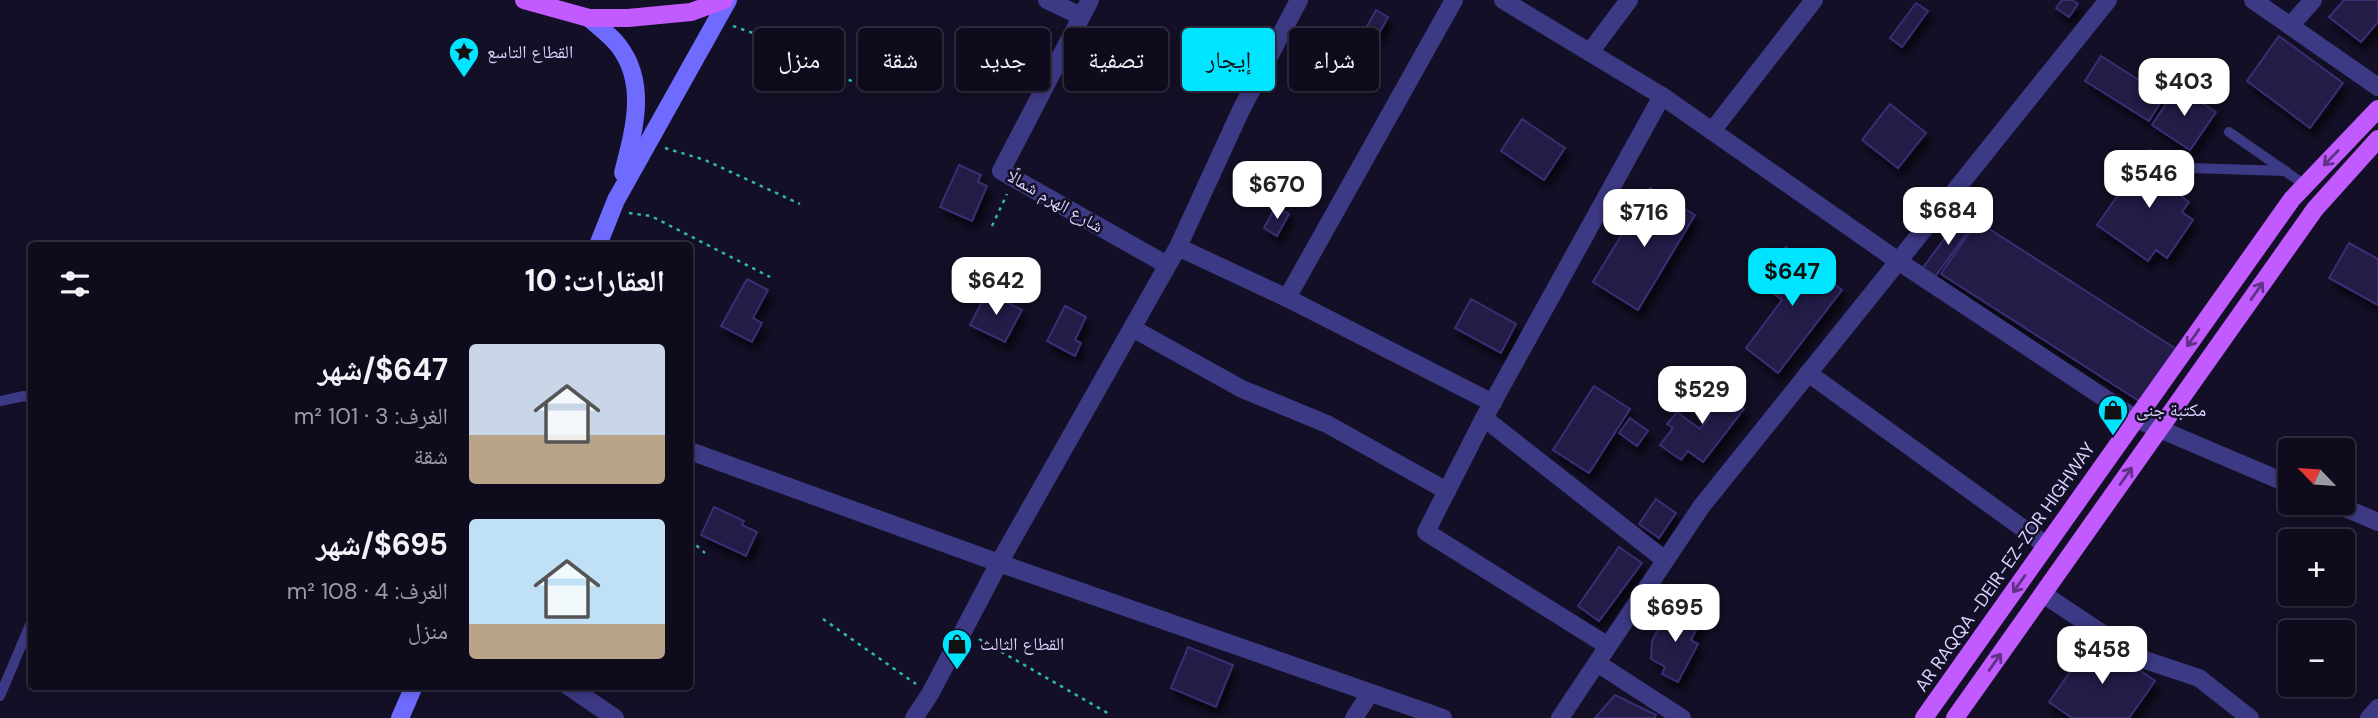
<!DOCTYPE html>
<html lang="ar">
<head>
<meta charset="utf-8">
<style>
	body { margin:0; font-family:"DM Sans","Noto Naskh Arabic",sans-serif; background:#1c1929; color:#f1f3f6; direction:rtl; height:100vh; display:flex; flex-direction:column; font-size:26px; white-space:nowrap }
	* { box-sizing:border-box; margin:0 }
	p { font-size:23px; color:#9b9ba3 }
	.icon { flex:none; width:38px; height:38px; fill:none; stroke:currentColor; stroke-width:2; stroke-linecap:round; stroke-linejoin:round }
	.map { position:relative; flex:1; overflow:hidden; direction:ltr }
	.side { position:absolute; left:28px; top:242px; width:665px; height:448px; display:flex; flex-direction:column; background:#0e0b1c; border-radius:7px; box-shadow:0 4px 10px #0003,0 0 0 2px #2e2b3b; direction:rtl }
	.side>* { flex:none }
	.guide { position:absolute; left:714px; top:28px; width:665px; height:63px; direction:rtl; display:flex; gap:14px }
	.needle { width:46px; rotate:295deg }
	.buttons { position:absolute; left:2278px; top:438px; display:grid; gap:14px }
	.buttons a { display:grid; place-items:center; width:77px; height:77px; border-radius:7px; background:#0e0b1c; box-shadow:0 4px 10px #0003,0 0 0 2px #2e2b3b; font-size:35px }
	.price { position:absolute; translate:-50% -60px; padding:0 16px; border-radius:14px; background:#fff; color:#222; font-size:23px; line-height:46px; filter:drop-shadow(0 2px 4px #0008) }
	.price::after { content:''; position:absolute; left:50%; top:42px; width:21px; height:16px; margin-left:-10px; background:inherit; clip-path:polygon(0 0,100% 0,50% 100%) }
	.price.active { background:#00e5ff; color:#111 }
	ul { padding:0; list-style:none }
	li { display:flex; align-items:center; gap:21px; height:175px; padding:0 28px }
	li span { display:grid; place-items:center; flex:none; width:196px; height:140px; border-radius:7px; color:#555 }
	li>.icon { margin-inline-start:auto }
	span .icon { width:84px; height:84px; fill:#fffc; stroke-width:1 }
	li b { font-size:30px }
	h2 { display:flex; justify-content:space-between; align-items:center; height:84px; padding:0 28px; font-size:30px }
	.tag { padding:0 24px; border-radius:7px; background:#0e0b1c; box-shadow:0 4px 10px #0003,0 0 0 2px #2e2b3b; font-size:24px; line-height:63px }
	.tag.active { background:#00e5ff; color:#111 }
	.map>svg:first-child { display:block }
	.building { fill:#241b47; stroke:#3b2d73; stroke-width:2; filter:url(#shadow) }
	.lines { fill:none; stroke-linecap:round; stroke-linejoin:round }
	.path { stroke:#2fb8b0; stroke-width:2.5; stroke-dasharray:3.5 5; stroke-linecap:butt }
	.service { stroke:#3d3a85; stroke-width:10 }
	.minor { stroke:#3d3a85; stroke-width:18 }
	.secondary { stroke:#6f6bff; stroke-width:18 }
	.primary { stroke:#c25bff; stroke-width:18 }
	.oneway { stroke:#623188 }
	.labels { text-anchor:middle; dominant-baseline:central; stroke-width:5; stroke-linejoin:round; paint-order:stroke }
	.poi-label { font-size:18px; fill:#d9d4ff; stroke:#130f26; text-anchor:start }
	.street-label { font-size:18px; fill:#d9d4ff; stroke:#130f26 }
</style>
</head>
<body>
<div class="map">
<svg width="2378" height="718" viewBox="0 0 2378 718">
	<defs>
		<filter id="shadow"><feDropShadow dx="4.5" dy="8" stdDeviation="3.5" flood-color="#0009"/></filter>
	</defs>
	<rect width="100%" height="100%" fill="#130f26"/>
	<!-- building -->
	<g class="building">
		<polygon points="2062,0 2072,0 2078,4 2069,17 2056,8"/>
		<polygon points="2344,0 2378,0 2378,22 2361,42 2329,17"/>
		<polygon points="1916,3 1928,11 1902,47 1890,38"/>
		<polygon points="1376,10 1388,17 1377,37 1365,30"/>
		<polygon points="1017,36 1043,49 1030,74 984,51 992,37 1012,47"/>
		<polygon points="2279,36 2343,83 2310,128 2247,81"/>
		<polygon points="2101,56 2150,87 2159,73 2173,82 2149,121 2085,81"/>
		<polygon points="2177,87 2216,112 2190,150 2152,125"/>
		<polygon points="1890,104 1926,133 1898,168 1862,140"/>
		<polygon points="1522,119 1565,148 1544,180 1501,151"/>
		<polygon points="2150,150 2184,175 2173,190 2189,202 2182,212 2193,220 2167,258 2156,250 2148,261 2097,225"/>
		<polygon points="959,165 981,175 978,182 987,186 972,221 940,207"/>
		<polygon points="1650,188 1695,215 1638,310 1593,282"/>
		<polygon points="1276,206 1289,214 1277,236 1264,228"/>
		<polygon points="1961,216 1973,225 1934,278 1922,269"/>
		<polygon points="1977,221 2176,349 2139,401 1941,274"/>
		<polygon points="2349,243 2378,259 2378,305 2329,278"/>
		<polygon points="1786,247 1842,290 1778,373 1746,348 1782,300 1759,282"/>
		<polygon points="747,279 768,290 753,318 762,323 752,342 721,326"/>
		<polygon points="987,292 1022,310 1005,342 970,325"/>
		<polygon points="1471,299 1516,324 1501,353 1455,328"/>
		<polygon points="1065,306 1086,317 1075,340 1081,343 1075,356 1047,341"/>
		<polygon points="1710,384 1744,409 1703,462 1688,451 1681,460 1660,445 1673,428 1667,424 1677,412 1700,429 1710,416 1694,404"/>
		<polygon points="1594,386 1630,409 1589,473 1553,450"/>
		<polygon points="1630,418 1648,431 1637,446 1619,433"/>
		<polygon points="1656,499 1676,513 1659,538 1639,524"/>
		<polygon points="714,507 744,521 742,525 757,532 746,556 701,535"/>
		<polygon points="1619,547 1642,563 1599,621 1578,606"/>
		<polygon points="1670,607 1700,623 1691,640 1698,644 1678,682 1662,674 1665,667 1651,659 1652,641"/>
		<polygon points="2094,638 2155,681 2129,718 2072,718 2049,702"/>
		<polygon points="1188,647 1233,665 1216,707 1171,688"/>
		<polygon points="1615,695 1656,715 1655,718 1595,718"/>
	</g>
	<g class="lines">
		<!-- path -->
		<g class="path">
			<polyline points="733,26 753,33 868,89"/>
			<polyline points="665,148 705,160 800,204"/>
			<polyline points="629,213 651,216 770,277"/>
			<polyline points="992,226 1007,194"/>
			<polyline points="690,540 705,553"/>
			<polyline points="823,619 916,684"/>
			<polyline points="979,639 1111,715"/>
		</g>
		<!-- service -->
		<g class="service">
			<polyline points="2229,132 2305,185"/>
			<polyline points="2191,168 2286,171"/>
			<polyline points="0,401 24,396 32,399"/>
			<polyline points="0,696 32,620"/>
		</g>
		<!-- minor -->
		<g class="minor">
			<polyline points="1047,0 1081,16"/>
			<polyline points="1090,0 1001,171 1167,265"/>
			<polyline points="1503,0 1662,96 1898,261 2136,419 2291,485"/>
			<polyline points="2253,0 2378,87"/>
			<polyline points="2290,26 2313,0"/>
			<polyline points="1590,52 1629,0"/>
			<polyline points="1712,131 1814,0"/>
			<polyline points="1178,247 1287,298 1493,403"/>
			<polyline points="1287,298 1454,0"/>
			<polyline points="1132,328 1242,389 1327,424 1447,491"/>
			<polyline points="1808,373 2046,545"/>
			<polyline points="1484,418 1665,560"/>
			<polyline points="690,451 999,563 1443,718"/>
			<polyline points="2331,502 2378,522"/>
			<polyline points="2043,594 2139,658 2199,678 2250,718"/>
			<polyline points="1608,646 1426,532 1484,418 1662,96"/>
			<polyline points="1597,663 1682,718"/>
			<polyline points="568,686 615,718"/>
			<polyline points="914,718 930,694 999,563 1178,247 1241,110 1299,0"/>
			<polyline points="1354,718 1370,693"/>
			<polyline points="1560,718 1701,507 2108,0"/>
			<polyline points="2369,718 2378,708"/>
		</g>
		<!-- secondary -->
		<g class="secondary">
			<path d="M589 18C599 27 610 35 618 45 648 83 634 130 623 173"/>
			<polyline points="598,245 616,200 728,0"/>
			<polyline points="400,718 414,686"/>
		</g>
		<!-- primary -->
		<g class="primary">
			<polyline points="524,0 589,18 628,18 691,12 724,0"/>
			<polyline points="1924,718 2292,199 2378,109"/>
			<polyline points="1955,718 2315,209 2378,139"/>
		</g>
	</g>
	<!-- one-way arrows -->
	<defs><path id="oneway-shaft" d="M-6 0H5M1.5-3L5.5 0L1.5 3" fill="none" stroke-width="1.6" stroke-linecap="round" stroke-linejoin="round" transform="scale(1.75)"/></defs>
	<g class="oneway">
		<use href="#oneway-shaft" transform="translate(2331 158) rotate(134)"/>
		<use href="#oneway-shaft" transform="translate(2257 291) rotate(-55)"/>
		<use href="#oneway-shaft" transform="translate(2193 338) rotate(125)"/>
		<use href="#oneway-shaft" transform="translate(2126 476) rotate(-55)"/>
		<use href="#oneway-shaft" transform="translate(2019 584) rotate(125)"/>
		<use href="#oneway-shaft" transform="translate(1995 662) rotate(-55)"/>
	</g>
	<!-- icons -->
	<defs>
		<g id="sight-pin" transform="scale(1.575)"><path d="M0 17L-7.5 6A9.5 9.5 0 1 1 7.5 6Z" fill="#00e5ff" stroke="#130f26"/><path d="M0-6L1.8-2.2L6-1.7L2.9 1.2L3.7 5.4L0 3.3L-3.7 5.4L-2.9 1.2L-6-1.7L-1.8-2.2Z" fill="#111"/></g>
		<g id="shop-pin" transform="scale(1.575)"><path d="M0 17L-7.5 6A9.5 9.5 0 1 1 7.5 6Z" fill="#00e5ff" stroke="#130f26"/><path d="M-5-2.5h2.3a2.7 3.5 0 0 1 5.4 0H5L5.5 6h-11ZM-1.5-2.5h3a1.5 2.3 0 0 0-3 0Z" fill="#111"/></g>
	</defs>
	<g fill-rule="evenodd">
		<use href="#sight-pin" x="464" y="52"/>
		<use href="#shop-pin" x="2113" y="410"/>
		<use href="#shop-pin" x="957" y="644"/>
	</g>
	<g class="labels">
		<!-- poi labels -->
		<g class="poi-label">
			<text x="487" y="52">القطاع التاسع</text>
			<text x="2136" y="410">مكتبة جنى</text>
			<text x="980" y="644">القطاع الثالث</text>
		</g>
		<!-- street labels -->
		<g class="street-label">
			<text transform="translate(1055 201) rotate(30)">شارع الهرم شمالًا</text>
			<text transform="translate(2005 567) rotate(-55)">AR RAQQA -DEIR-EZ-ZOR HIGHWAY</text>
		</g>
	</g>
</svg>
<div class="buttons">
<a><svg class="needle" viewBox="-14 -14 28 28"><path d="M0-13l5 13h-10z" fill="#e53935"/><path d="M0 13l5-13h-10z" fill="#9b9ba3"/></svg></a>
<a>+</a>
<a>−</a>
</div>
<b class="price" style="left:2184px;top:118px">$403</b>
<b class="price" style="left:2149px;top:210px">$546</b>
<b class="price" style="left:1277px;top:221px">$670</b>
<b class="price" style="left:1948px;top:247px">$684</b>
<b class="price" style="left:1644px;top:249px">$716</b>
<b class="price active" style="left:1792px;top:308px">$647</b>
<b class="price" style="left:996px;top:317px">$642</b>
<b class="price" style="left:1702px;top:426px">$529</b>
<b class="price" style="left:1675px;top:644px">$695</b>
<b class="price" style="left:2102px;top:686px">$458</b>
<div class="guide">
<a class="tag">شراء</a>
<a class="tag active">إيجار</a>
<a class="tag">تصفية</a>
<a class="tag">جديد</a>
<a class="tag">شقة</a>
<a class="tag">منزل</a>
</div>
<section class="side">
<h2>العقارات: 10<svg class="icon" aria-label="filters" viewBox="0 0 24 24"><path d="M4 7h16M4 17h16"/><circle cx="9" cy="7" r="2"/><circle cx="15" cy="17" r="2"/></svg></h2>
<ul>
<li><span style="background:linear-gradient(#c9d6e8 65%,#b9a48a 0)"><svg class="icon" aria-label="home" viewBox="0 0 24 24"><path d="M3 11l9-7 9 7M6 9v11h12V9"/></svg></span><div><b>$647/شهر</b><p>الغرف: 3 · 101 m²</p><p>شقة</p></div></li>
<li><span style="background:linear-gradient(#bfe0f5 75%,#b9a48a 0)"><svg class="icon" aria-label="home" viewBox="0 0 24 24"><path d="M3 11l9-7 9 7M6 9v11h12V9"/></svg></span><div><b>$695/شهر</b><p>الغرف: 4 · 108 m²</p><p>منزل</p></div></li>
</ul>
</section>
</div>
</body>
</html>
